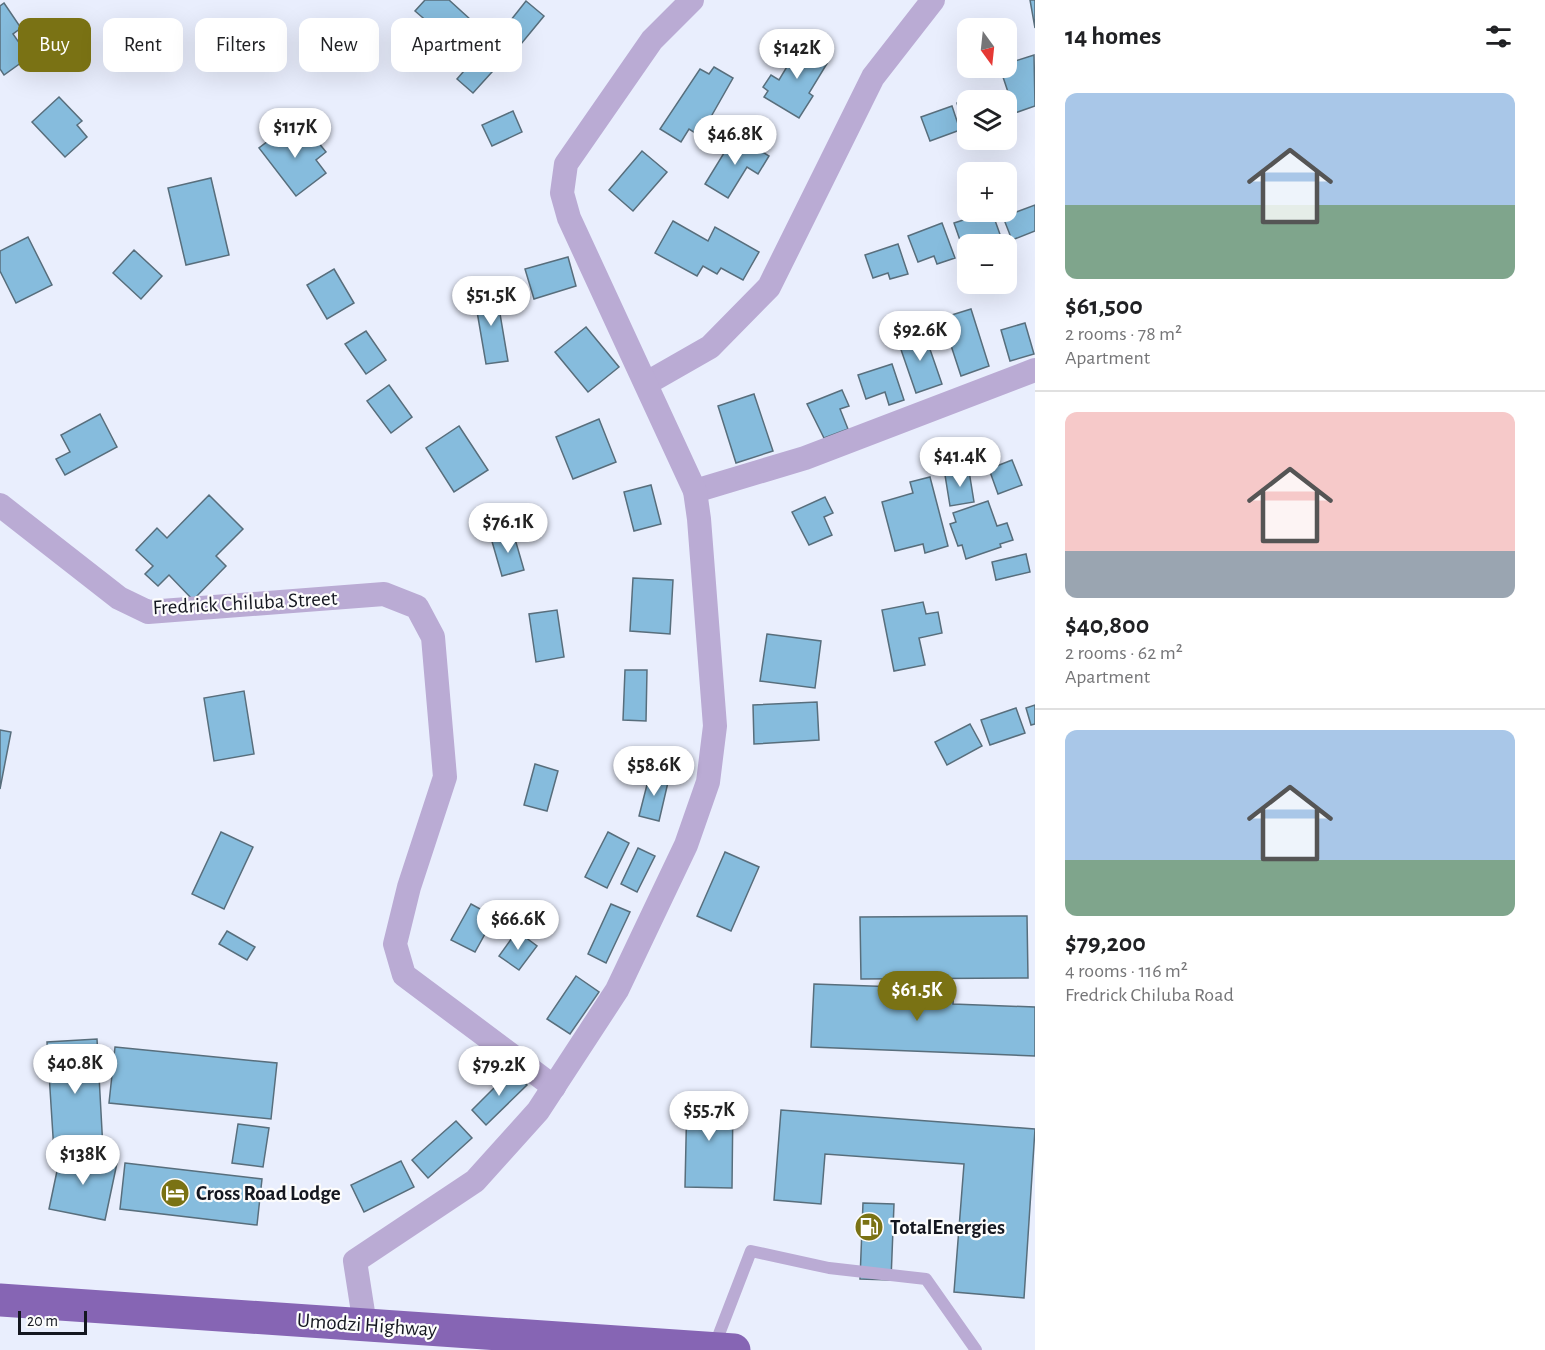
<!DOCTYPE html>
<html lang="en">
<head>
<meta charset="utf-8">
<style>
	body { margin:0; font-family:"Alegreya Sans",sans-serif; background:#f6f6f6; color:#202124; height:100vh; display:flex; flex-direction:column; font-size:22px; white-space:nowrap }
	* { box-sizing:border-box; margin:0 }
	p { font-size:20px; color:#757577 }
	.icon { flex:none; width:33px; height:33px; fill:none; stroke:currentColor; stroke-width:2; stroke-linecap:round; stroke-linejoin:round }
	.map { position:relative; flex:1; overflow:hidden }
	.side { display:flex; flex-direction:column; background:#fff; width:510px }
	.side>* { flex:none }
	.top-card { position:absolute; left:18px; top:18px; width:570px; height:54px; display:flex; gap:12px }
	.needle { width:39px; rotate:165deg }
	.fabs { position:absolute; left:957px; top:18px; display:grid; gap:12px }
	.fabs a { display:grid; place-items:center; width:60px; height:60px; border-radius:12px; background:#fff; box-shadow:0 6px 24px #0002; font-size:30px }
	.scale { position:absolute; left:18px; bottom:15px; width:69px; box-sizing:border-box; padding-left:6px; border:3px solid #141720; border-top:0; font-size:16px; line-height:21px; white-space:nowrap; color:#141720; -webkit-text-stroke:4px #fcfcfc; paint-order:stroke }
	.price { position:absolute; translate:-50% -51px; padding:0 14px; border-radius:21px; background:#fff; color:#222; font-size:20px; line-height:39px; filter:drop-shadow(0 2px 3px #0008) }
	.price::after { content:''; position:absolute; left:50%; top:36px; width:18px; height:14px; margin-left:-9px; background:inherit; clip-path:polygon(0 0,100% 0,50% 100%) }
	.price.on { background:#7a7214; color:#fff }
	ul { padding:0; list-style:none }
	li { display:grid; align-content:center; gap:12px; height:318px; padding:0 30px }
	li+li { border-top:2px solid #e0e0e0 }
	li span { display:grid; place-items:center; height:186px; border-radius:12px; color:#555 }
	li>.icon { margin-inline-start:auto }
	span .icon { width:108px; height:108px; fill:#fffc; stroke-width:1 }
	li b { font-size:26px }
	h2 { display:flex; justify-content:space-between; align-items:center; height:72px; padding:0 30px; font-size:26px }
	.tag { padding:0 21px; border-radius:12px; background:#fff; box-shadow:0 6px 24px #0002; font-size:21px; line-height:54px }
	.tag.on { background:#7a7214; color:#fff }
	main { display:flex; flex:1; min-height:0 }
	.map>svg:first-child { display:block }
	.building { fill:#86bcdd; stroke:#586e7c; stroke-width:1.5 }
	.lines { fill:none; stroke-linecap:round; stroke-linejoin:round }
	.service { stroke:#baabd4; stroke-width:12 }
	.minor { stroke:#baabd4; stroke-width:24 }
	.trunk { stroke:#8665b4; stroke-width:33 }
	.labels { text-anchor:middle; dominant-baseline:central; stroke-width:4.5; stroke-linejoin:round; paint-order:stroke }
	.street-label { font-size:21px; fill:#141720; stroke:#fcfcfc }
	.poi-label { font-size:21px; font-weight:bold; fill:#141720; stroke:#fcfcfc; text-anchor:start }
</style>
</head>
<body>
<main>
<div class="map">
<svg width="1035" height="1350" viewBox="0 0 1035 1350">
	<rect width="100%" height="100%" fill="#e9eefd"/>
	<!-- building -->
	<g class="building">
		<polygon points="425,0 449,0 471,20 451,42 415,11"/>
		<polygon points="1030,0 1035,0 1035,28"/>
		<polygon points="526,1 544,16 521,44 503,30"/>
		<polygon points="4,3 21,28 13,34 29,57 4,75 0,69 0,6"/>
		<polygon points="803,40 831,57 809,93 813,96 799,118 764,97 768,91 763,87 771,75 779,80"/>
		<polygon points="484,48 501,62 473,93 457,79"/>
		<polygon points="1034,55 1035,106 1015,113 1000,68 1006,68 1006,64"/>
		<polygon points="714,67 733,78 700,136 689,129 681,142 660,129 700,69 709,74"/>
		<polygon points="997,92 999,100 968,100 968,124 963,125 957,103"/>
		<polygon points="59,97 82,121 77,125 87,137 65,157 32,122"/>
		<polygon points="952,106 960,130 930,141 921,117"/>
		<polygon points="513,111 522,132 492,146 482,125"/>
		<polygon points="290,124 306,144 314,137 326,152 316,160 326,173 296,196 259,148"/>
		<polygon points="735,135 769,156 758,174 747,167 728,198 705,184"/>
		<polygon points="642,151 667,172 633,211 609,190"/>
		<polygon points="211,178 229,255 186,265 168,188"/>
		<polygon points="1035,205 1035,231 1012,240 1003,217"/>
		<polygon points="988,212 992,212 1002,240 980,244 978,238 961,243 954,223"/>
		<polygon points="673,221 708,241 715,227 759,252 743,280 721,268 717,274 703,266 697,276 655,253"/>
		<polygon points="942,223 955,258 937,264 934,256 918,262 908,236"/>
		<polygon points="28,237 52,285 16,303 0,271 0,251"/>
		<polygon points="898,244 908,274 890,279 888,273 873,278 865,255"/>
		<polygon points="134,250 162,276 141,299 113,273"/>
		<polygon points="568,257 576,286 534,299 525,269"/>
		<polygon points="334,269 354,303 327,319 307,285"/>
		<polygon points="496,290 508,361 486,364 474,294"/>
		<polygon points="971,309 989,366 961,376 942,318"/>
		<polygon points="1025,323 1034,354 1010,361 1001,330"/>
		<polygon points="586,327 619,367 588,392 555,352"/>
		<polygon points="366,331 386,360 366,374 345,344"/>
		<polygon points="924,332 942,384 916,393 898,341"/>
		<polygon points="892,364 904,400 889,405 885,392 866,399 858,375"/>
		<polygon points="389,385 412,417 391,433 367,401"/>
		<polygon points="842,390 849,406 840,409 848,429 824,438 807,404"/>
		<polygon points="754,394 773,451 736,463 718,406"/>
		<polygon points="100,414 117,447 65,475 56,459 70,452 61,435"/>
		<polygon points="599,419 616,462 573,479 556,437"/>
		<polygon points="459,426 488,470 454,492 426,448"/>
		<polygon points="1012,460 1022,485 998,494 989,469"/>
		<polygon points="969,471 974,502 950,506 945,475"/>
		<polygon points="930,477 948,546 925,553 923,544 895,551 882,502 913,493 910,482"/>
		<polygon points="651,485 661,524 634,531 624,492"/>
		<polygon points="209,495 243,529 216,556 226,566 193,600 169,575 158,586 145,574 153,566 136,550 157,528 167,538"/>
		<polygon points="825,497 833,513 824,517 832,535 809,545 792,512"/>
		<polygon points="988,501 997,526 1007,523 1013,540 1000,544 1001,547 966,559 962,545 958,546 950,524 956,522 953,513"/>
		<polygon points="513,532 524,570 502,576 491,538"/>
		<polygon points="1026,554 1030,572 996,580 992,562"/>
		<polygon points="633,578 673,580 670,634 630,631"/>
		<polygon points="923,602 926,614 938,612 942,633 919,638 925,665 894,671 882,610"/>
		<polygon points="557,610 564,657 536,662 529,614"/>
		<polygon points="767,634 821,641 815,688 760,681"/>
		<polygon points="625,670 647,670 646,721 623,720"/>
		<polygon points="244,691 254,754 214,761 204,698"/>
		<polygon points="817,702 819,740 754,744 753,705"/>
		<polygon points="1035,705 1035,724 1031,725 1026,708"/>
		<polygon points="1016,708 1025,733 990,745 981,720"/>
		<polygon points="970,724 982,746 947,765 935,742"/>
		<polygon points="0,730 11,732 0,789"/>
		<polygon points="535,764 558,771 547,811 524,805"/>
		<polygon points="650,773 669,778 659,821 639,816"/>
		<polygon points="221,832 253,847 224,909 192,894"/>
		<polygon points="608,832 629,843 607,888 585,877"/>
		<polygon points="638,848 655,856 637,892 621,884"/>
		<polygon points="725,852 759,867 731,931 697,916"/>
		<polygon points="471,904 484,911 481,917 491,923 475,952 451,940"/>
		<polygon points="611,904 630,912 606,963 588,954"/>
		<polygon points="1027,916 1028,978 861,979 860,917"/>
		<polygon points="227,931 255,947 247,960 219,944"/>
		<polygon points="517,931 537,946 519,970 499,956"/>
		<polygon points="576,976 599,992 570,1034 547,1019"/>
		<polygon points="814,984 954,989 953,1004 1035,1007 1035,1056 811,1047"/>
		<polygon points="97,1039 103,1149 54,1152 47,1042"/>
		<polygon points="115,1047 277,1063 271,1119 109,1103"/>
		<polygon points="512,1070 527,1085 486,1125 472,1110"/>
		<polygon points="687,1096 733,1097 732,1188 685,1187"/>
		<polygon points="781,1110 1035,1129 1024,1298 954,1292 964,1164 825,1154 821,1204 774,1200"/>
		<polygon points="456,1121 472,1138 428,1178 412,1160"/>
		<polygon points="238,1124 269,1128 263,1167 232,1163"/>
		<polygon points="61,1152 117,1163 105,1220 49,1209"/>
		<polygon points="401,1161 414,1187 364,1212 351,1185"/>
		<polygon points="125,1163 262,1179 257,1225 120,1209"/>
		<polygon points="863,1203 894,1204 891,1280 860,1279"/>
	</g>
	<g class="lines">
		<!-- service -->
		<polyline class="service" points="714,1347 751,1251 829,1268 926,1279 976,1350"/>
		<!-- minor -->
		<g class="minor">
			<polyline points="647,383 710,347 769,287 873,77 933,0"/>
			<polyline points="695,491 805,458 1035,370"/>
			<polyline points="0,505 119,598 148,612 384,594 417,607 433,637 445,777 409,887 395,944 404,975 554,1087"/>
			<polyline points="365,1325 355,1261 475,1181 538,1111 617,990 686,845 708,782 715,726 699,519 695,491 569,218 562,193 566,164 652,40 692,0"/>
		</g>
		<!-- trunk -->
		<polyline class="trunk" points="0,1300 734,1350"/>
	</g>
	<!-- icons -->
	<defs>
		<g id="hotel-disc" transform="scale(1.5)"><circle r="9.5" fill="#7a7214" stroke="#fcfcfc"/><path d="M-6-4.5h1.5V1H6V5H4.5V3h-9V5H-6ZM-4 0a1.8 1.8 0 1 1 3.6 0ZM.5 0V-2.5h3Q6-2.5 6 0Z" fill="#fff"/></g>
		<g id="fuel-disc" transform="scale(1.5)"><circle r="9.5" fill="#7a7214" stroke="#fcfcfc"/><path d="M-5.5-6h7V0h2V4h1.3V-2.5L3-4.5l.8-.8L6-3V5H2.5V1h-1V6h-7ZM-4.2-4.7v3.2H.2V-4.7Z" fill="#fff"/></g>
	</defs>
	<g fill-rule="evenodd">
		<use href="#hotel-disc" x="175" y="1193"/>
		<use href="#fuel-disc" x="869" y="1227"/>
	</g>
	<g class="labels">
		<!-- street labels -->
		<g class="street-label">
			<text transform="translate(245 603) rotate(-3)">Fredrick Chiluba Street</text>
			<text transform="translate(367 1325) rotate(4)">Umodzi Highway</text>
		</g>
		<!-- poi labels -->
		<g class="poi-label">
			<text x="196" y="1193">Cross Road Lodge</text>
			<text x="890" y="1227">TotalEnergies</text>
		</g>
	</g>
</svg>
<div class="fabs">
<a><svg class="needle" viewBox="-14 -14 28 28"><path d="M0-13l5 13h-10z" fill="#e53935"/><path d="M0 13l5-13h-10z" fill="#757577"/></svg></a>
<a><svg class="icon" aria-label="layers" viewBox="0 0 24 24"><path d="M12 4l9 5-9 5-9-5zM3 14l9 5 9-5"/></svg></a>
<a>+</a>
<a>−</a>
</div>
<div class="scale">20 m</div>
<b class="price" style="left:797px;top:80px">$142K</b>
<b class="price" style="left:295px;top:159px">$117K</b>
<b class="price" style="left:735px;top:166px">$46.8K</b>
<b class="price" style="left:491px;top:327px">$51.5K</b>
<b class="price" style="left:920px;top:362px">$92.6K</b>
<b class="price" style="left:960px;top:488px">$41.4K</b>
<b class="price" style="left:508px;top:554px">$76.1K</b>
<b class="price" style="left:654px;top:797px">$58.6K</b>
<b class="price" style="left:518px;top:951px">$66.6K</b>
<b class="price on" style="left:917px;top:1022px">$61.5K</b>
<b class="price" style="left:75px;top:1095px">$40.8K</b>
<b class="price" style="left:499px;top:1097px">$79.2K</b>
<b class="price" style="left:709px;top:1142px">$55.7K</b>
<b class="price" style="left:83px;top:1186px">$138K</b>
<div class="top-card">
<a class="tag on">Buy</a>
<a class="tag">Rent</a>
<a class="tag">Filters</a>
<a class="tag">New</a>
<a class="tag">Apartment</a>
</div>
</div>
<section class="side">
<h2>14 homes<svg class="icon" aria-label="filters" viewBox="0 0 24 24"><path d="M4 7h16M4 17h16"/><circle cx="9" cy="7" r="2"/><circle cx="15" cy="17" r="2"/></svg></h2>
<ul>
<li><span style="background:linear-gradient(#a9c7e8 60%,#7fa58c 0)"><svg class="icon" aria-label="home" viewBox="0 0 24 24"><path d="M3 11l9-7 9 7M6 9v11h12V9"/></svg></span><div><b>$61,500</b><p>2 rooms · 78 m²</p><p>Apartment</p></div></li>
<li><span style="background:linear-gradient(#f6c9c9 75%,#9aa5b1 0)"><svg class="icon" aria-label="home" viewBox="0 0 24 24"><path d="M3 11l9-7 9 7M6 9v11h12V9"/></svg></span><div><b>$40,800</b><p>2 rooms · 62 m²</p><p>Apartment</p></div></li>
<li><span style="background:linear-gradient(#a9c7e8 70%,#7fa58c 0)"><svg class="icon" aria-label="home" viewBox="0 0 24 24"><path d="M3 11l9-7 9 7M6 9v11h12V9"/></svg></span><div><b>$79,200</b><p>4 rooms · 116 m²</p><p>Fredrick Chiluba Road</p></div></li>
</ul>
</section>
</main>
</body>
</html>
